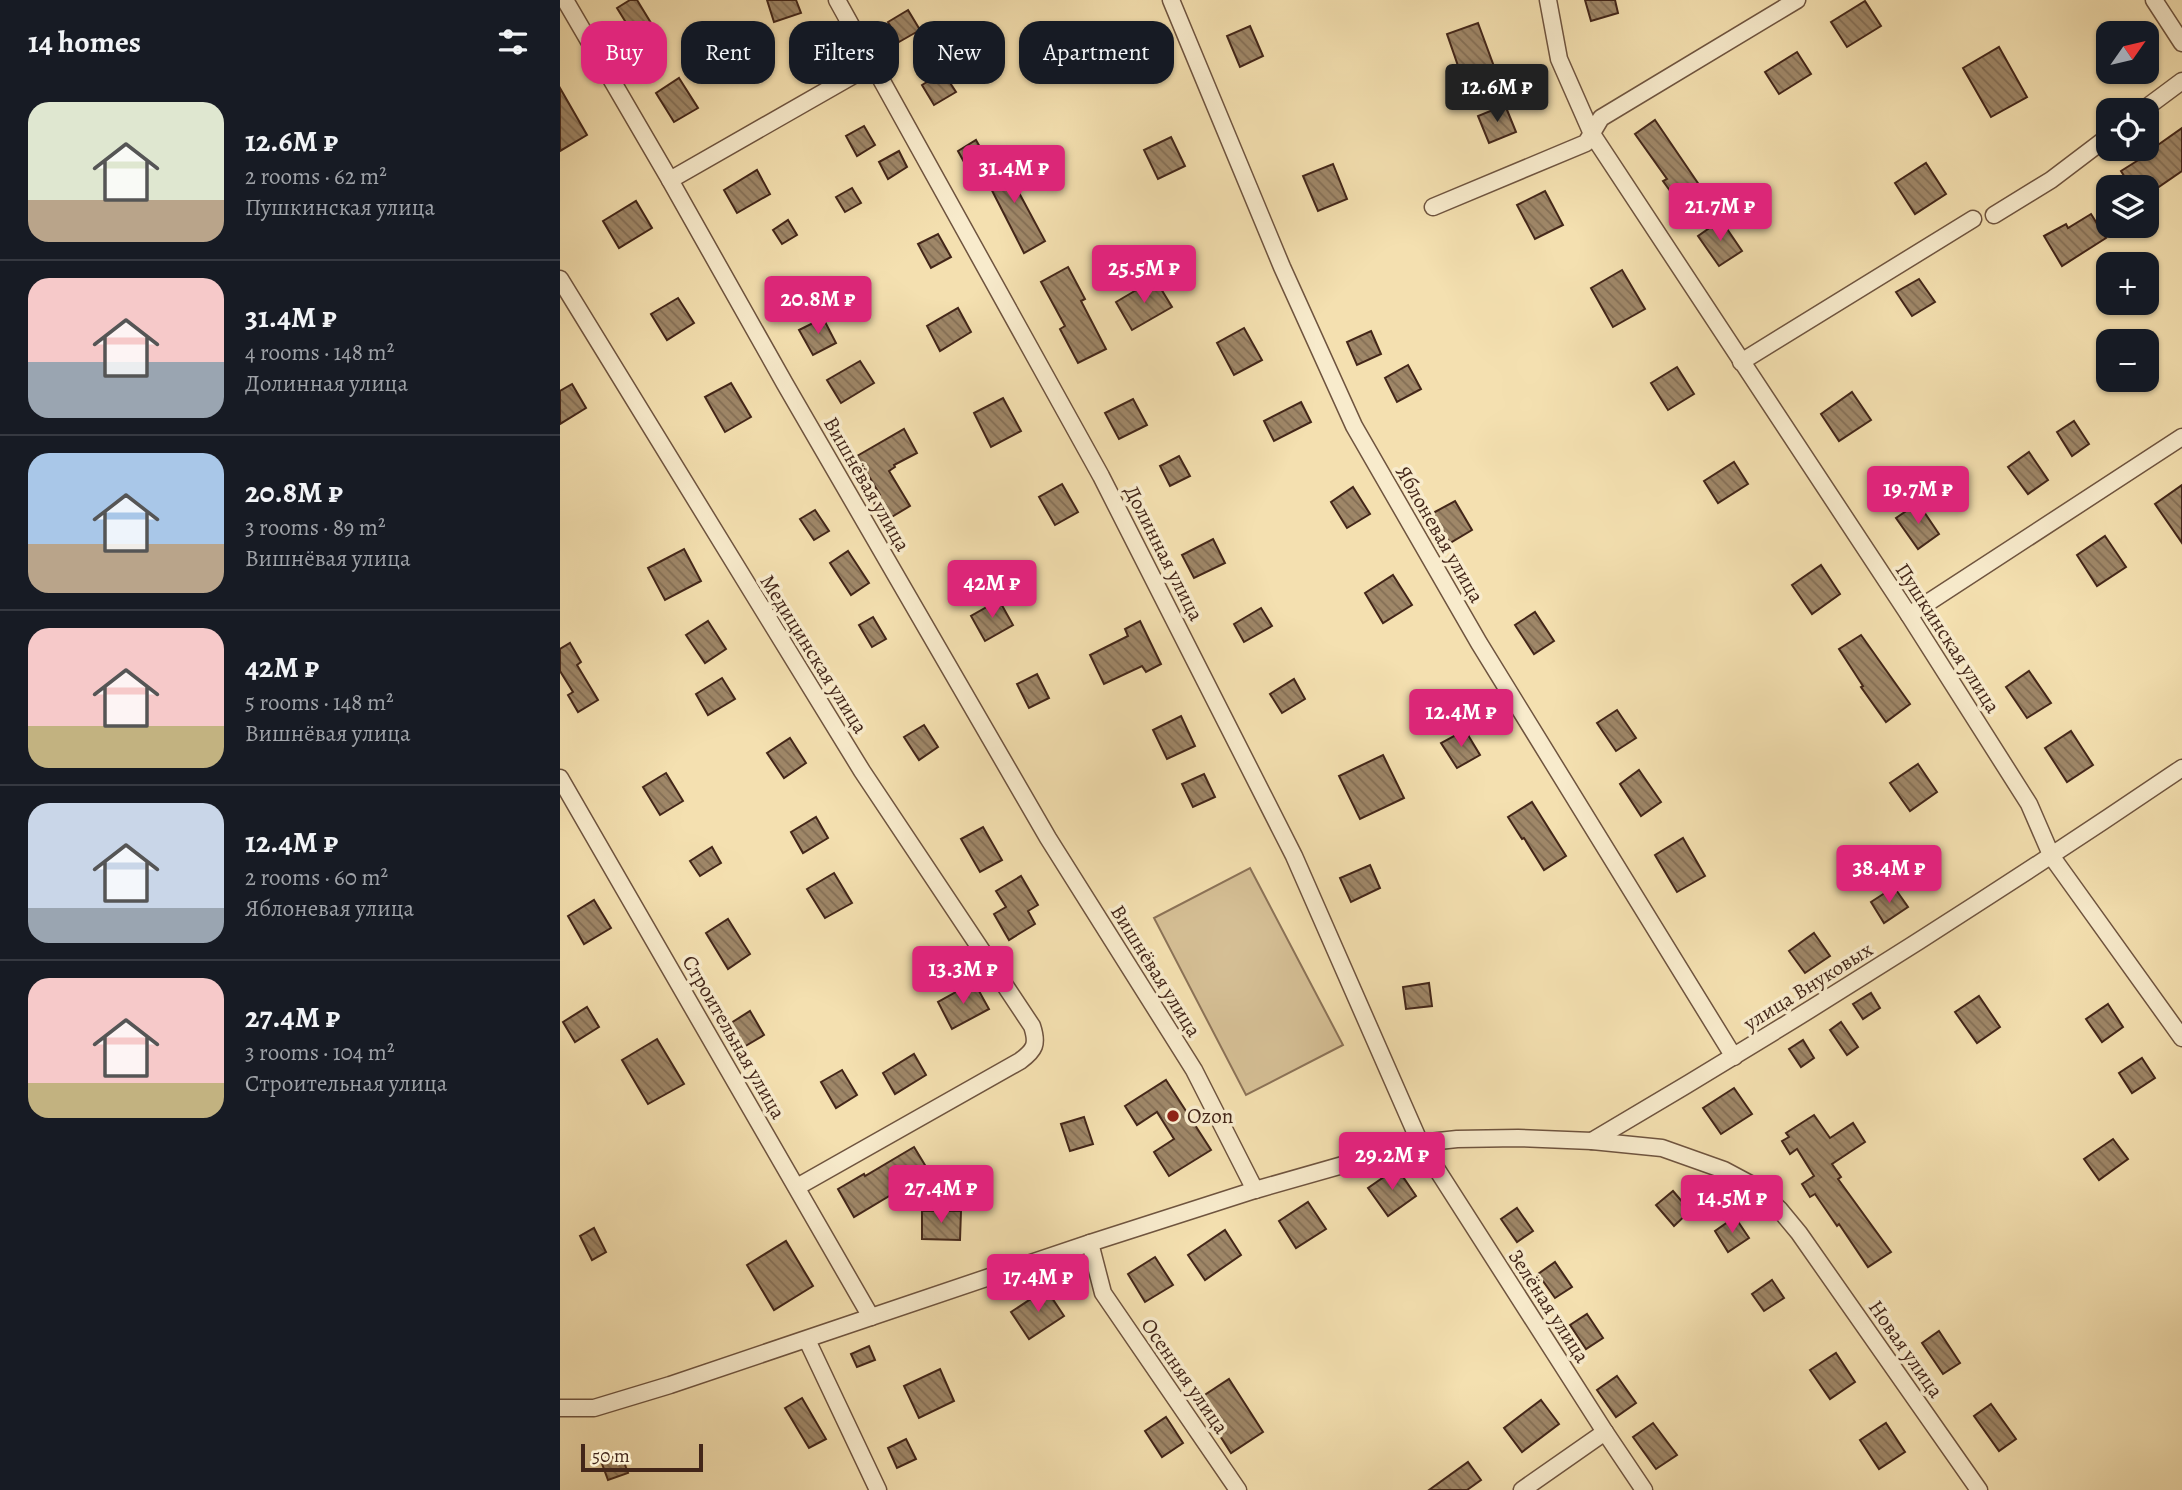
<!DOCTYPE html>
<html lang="en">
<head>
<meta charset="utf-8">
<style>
	body { margin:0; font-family:Alegreya,serif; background:#242831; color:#f1f3f6; height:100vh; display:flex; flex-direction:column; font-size:26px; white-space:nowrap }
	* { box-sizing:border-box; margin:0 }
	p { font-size:23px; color:#9ea1a6 }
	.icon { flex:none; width:38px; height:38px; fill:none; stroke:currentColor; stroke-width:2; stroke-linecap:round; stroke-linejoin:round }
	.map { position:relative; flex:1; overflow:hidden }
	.details { display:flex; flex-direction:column; background:#171b24; width:560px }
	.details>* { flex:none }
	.guide { position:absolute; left:21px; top:21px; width:665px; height:63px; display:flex; gap:14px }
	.needle { width:46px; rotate:56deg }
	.buttons { position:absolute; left:1536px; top:21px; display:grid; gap:14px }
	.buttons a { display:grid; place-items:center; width:63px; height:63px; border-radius:14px; background:#171b24; box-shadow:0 2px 5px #0004; font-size:35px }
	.scale { position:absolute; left:21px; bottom:18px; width:122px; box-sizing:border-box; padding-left:7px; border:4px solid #432619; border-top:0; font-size:19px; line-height:24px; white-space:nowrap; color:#432619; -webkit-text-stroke:5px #f8ebcc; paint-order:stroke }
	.price { position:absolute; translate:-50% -60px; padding:0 16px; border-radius:7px; background:#db2777; color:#fff; font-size:23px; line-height:46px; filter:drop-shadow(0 2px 4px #0008) }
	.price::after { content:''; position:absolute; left:50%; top:42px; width:21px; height:16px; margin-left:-10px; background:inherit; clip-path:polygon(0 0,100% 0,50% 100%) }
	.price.on { background:#222; color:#fff }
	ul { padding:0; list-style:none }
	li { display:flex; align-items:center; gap:21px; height:175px; padding:0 28px }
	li+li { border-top:2px solid #363941 }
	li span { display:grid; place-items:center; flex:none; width:196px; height:140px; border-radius:21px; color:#555 }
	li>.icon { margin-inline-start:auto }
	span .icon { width:84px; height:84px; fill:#fffc; stroke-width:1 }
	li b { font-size:30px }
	h2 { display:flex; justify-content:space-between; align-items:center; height:84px; padding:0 28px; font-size:30px }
	.tag { padding:0 24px; border-radius:21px; background:#171b24; box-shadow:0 2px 5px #0004; font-size:24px; line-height:63px }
	.tag.on { background:#db2777; color:#fff }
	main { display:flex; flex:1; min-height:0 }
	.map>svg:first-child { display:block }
	.park { fill:#d6c096; stroke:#8c7358; stroke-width:2 }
	.building { fill:url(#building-back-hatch); stroke:#432619; stroke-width:2 }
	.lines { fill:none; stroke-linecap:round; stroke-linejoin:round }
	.minor-casing { stroke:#6f543f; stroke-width:19 }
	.minor { stroke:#f8ebcc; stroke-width:16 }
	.poi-dot { fill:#8f2418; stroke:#f8ebcc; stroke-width:2.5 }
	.labels { text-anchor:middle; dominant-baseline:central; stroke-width:7; stroke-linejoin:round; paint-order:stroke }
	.street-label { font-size:21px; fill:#432619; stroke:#f8ebcc }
	.poi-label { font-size:21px; fill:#432619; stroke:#f8ebcc; text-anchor:start }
</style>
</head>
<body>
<main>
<section class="details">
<h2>14 homes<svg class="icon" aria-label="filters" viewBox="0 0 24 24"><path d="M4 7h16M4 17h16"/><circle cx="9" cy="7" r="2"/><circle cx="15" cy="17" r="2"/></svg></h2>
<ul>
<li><span style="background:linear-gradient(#dfe7d0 70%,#b9a48a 0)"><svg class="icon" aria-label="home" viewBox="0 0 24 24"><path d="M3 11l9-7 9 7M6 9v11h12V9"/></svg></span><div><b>12.6M ₽</b><p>2 rooms · 62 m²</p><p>Пушкинская улица</p></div></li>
<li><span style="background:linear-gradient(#f6c9c9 60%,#9aa5b1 0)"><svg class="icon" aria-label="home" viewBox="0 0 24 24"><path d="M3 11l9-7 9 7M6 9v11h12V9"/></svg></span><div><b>31.4M ₽</b><p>4 rooms · 148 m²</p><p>Долинная улица</p></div></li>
<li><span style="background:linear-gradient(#a9c7e8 65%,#b9a48a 0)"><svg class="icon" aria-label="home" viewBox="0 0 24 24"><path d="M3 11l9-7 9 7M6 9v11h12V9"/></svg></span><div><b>20.8M ₽</b><p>3 rooms · 89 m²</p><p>Вишнёвая улица</p></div></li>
<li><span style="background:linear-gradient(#f6c9c9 70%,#c2b280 0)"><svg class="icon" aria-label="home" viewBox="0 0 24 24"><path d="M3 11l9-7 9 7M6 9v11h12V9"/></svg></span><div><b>42M ₽</b><p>5 rooms · 148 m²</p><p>Вишнёвая улица</p></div></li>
<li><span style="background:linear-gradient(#c9d6e8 75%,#9aa5b1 0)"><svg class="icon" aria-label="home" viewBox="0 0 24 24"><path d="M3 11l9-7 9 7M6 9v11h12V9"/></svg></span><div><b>12.4M ₽</b><p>2 rooms · 60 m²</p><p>Яблоневая улица</p></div></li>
<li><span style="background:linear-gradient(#f6c9c9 75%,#c2b280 0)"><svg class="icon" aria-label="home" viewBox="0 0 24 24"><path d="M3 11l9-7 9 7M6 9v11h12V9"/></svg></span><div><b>27.4M ₽</b><p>3 rooms · 104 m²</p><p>Строительная улица</p></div></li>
</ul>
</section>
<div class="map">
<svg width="1622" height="1490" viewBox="0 0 1622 1490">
	<defs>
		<pattern id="building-back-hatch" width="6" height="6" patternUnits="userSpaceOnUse" patternTransform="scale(1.75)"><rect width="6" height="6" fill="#9f8768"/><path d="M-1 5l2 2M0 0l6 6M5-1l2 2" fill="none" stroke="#836e55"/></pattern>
	</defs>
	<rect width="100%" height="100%" fill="#f4e0b0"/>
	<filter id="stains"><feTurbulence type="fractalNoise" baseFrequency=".00286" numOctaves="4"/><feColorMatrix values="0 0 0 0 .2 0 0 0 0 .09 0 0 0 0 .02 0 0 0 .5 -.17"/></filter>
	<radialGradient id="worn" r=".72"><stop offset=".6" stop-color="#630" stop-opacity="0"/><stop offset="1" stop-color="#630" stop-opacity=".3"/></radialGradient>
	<!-- park -->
	<polygon class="park" points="690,868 783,1045 686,1095 594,918"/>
	<!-- building -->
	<g class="building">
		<polygon points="70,0 77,0 91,23 73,34 57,8"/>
		<polygon points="207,0 236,0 241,13 214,22"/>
		<polygon points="1025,0 1055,0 1058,13 1031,21"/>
		<polygon points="1305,1 1321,26 1287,47 1271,22"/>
		<polygon points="348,10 360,30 339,42 328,22"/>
		<polygon points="562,23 578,57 553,69 537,35"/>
		<polygon points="918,23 936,72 904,83 887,34"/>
		<polygon points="690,26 703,56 680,67 667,36"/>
		<polygon points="1439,47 1467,97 1431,117 1403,68"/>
		<polygon points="1237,52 1251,74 1219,94 1205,72"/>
		<polygon points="383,72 396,92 374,105 362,85"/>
		<polygon points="119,78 138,108 114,122 96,93"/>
		<polygon points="0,88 27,135 0,151"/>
		<polygon points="945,105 956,132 929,143 918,116"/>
		<polygon points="1095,120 1146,195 1124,210 1103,181 1107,179 1075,134"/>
		<polygon points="304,126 315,145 297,156 286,136"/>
		<polygon points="1622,128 1622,171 1587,195 1587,187 1571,187 1561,171 1596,149 1595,147"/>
		<polygon points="611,137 625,166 598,179 584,150"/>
		<polygon points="416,140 429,163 410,173 398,151"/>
		<polygon points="339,151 347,167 328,179 319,162"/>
		<polygon points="452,160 465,184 457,189 485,241 464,253 424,175"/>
		<polygon points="1366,163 1386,194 1355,214 1335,183"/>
		<polygon points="773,164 787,199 758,211 743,176"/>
		<polygon points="197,170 210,194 177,213 164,190"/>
		<polygon points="292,188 301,203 285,212 276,197"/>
		<polygon points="985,191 1003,225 975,239 957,205"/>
		<polygon points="76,201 92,228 59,248 43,221"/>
		<polygon points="1531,214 1546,238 1502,266 1484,236 1506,224 1508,228"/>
		<polygon points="228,220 237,235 222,244 213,230"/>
		<polygon points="1161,220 1182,251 1159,266 1138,236"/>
		<polygon points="378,234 391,257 371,268 358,244"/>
		<polygon points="508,267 525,299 521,301 546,349 518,363 500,329 505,326 481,282"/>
		<polygon points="1062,270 1085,309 1053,327 1031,288"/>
		<polygon points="595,279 612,307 572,330 556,302"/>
		<polygon points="1359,279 1375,302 1352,316 1336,292"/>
		<polygon points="118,298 134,323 107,340 91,314"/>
		<polygon points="398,308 411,332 380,351 367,326"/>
		<polygon points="263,318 276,343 253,355 239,330"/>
		<polygon points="684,328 702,360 674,375 657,343"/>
		<polygon points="811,331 821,354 797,365 787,342"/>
		<polygon points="300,361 314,383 281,403 267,380"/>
		<polygon points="848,365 861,389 837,402 825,378"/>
		<polygon points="1117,367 1134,394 1108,410 1091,383"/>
		<polygon points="171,383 191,417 165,432 145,397"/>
		<polygon points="12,384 26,408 0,424 0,391"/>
		<polygon points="1292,392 1311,420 1279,441 1261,414"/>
		<polygon points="443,398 461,431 431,447 414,413"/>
		<polygon points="573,399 587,425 559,439 545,413"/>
		<polygon points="741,402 751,422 714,441 704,421"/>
		<polygon points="1514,421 1529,444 1512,456 1497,432"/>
		<polygon points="344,429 357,453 334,465 335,467 329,471 350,506 325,521 312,500 320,495 297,456"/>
		<polygon points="1469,452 1488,480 1468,494 1448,467"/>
		<polygon points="619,456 630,476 610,486 600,466"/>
		<polygon points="1174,462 1188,484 1158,503 1144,481"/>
		<polygon points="502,484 518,512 495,525 479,497"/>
		<polygon points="1622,485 1622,543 1595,504"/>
		<polygon points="793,487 810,514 787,528 771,502"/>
		<polygon points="895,501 912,530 890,543 873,513"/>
		<polygon points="1358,503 1379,534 1358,549 1336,518"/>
		<polygon points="255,510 269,531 254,540 240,519"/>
		<polygon points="1545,536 1566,567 1537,586 1517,555"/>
		<polygon points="653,539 665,563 634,578 622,555"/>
		<polygon points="124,549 141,581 105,600 88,568"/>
		<polygon points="288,551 309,583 291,595 270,563"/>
		<polygon points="1261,565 1280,594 1252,614 1232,585"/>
		<polygon points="833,575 852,605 823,623 805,593"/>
		<polygon points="439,600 453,625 425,641 411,616"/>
		<polygon points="701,608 712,626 684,642 674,624"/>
		<polygon points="975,612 994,641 974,654 955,625"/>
		<polygon points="313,617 326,639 312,647 299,625"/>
		<polygon points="148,621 166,649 145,663 126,635"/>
		<polygon points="580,621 601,664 586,672 582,666 544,684 530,655 568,636 565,629"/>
		<polygon points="1301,635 1350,704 1326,722 1301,687 1303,686 1279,649"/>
		<polygon points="10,643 21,662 17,665 38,700 18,712 8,695 13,692 0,671 0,649"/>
		<polygon points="1469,671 1491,703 1467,718 1446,687"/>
		<polygon points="477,674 489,698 469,708 457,684"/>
		<polygon points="162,678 175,699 148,715 136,694"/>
		<polygon points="734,679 745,699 722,713 710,694"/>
		<polygon points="1057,710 1076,738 1056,751 1037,723"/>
		<polygon points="621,716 635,746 607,759 593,730"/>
		<polygon points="364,725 378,747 359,760 344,737"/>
		<polygon points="905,730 920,755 897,768 881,743"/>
		<polygon points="1511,731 1533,765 1507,782 1485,748"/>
		<polygon points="230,738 246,763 224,778 207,753"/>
		<polygon points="823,755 844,798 800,819 779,776"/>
		<polygon points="1358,764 1377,792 1350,811 1330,783"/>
		<polygon points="1079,770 1101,802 1081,816 1060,784"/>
		<polygon points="106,773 123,801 100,815 83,787"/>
		<polygon points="644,774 655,797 633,807 622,784"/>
		<polygon points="972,802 1006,856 984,870 964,838 962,839 948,817"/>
		<polygon points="256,817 268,838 243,853 231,832"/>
		<polygon points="423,827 442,860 420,872 401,839"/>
		<polygon points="1123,838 1145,876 1117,892 1095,855"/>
		<polygon points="152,847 161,863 140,876 130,861"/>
		<polygon points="810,865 820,888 791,902 780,878"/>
		<polygon points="274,873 292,903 265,918 247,889"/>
		<polygon points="461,876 478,905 468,911 475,924 449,940 434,914 446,907 436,891"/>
		<polygon points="1334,887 1348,907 1324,923 1311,902"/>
		<polygon points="34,900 51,928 24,944 8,916"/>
		<polygon points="168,919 190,954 168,969 146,933"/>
		<polygon points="1254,933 1270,956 1245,973 1229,951"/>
		<polygon points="414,982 429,1009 392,1029 378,1002"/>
		<polygon points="869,983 872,1006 846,1009 843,987"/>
		<polygon points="1311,993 1320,1008 1303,1019 1293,1004"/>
		<polygon points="1419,996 1440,1027 1417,1043 1395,1012"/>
		<polygon points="1548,1004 1563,1027 1542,1042 1526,1019"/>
		<polygon points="27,1007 39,1027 15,1042 3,1022"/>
		<polygon points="190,1011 204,1035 177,1051 163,1028"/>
		<polygon points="1281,1022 1298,1047 1287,1055 1270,1030"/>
		<polygon points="97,1039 124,1084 88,1104 62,1060"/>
		<polygon points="1243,1040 1254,1058 1241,1067 1229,1049"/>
		<polygon points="354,1054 366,1075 335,1094 323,1073"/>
		<polygon points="1582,1058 1595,1078 1572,1093 1559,1073"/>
		<polygon points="282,1070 297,1095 276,1108 261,1082"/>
		<polygon points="606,1080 651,1150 609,1176 594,1152 614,1139 597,1112 577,1125 565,1106"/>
		<polygon points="1174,1088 1192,1114 1161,1134 1143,1108"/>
		<polygon points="1254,1115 1270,1138 1293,1123 1305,1142 1272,1164 1281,1177 1278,1179 1331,1252 1308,1267 1279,1224 1277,1226 1255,1194 1250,1197 1242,1184 1254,1176 1237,1149 1230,1154 1222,1141 1229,1137 1226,1133"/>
		<polygon points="524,1117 533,1144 510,1151 501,1124"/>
		<polygon points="1553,1139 1568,1159 1539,1180 1524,1159"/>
		<polygon points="354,1147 371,1175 338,1194 336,1192 294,1217 278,1189 304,1174 305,1176"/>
		<polygon points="837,1168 856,1196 828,1216 808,1188"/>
		<polygon points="1113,1191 1130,1211 1114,1226 1096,1205"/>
		<polygon points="748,1202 766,1229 736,1248 719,1221"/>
		<polygon points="957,1208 973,1231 957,1242 941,1219"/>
		<polygon points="362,1211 401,1211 400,1240 362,1239"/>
		<polygon points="1175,1217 1189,1238 1168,1252 1155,1231"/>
		<polygon points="34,1228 46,1252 32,1260 20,1236"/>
		<polygon points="665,1230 681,1255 645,1280 628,1255"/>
		<polygon points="226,1241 253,1286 214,1310 187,1265"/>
		<polygon points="595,1257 613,1285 585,1302 568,1274"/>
		<polygon points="995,1262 1012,1287 995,1298 978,1274"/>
		<polygon points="1212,1280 1224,1298 1204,1311 1192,1294"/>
		<polygon points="486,1289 504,1316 469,1339 451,1312"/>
		<polygon points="1027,1314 1043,1338 1026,1349 1010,1325"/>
		<polygon points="1379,1331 1400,1363 1383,1374 1362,1343"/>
		<polygon points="309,1346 315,1360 297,1367 291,1354"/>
		<polygon points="1276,1353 1295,1382 1270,1399 1250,1370"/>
		<polygon points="380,1369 394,1401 359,1418 344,1386"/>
		<polygon points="1057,1376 1076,1403 1056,1417 1037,1390"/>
		<polygon points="669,1379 703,1432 671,1453 637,1400"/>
		<polygon points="242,1398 266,1439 249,1448 225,1408"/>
		<polygon points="981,1400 999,1424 962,1452 944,1428"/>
		<polygon points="1431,1404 1456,1439 1439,1451 1414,1416"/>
		<polygon points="606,1417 623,1443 602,1457 585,1431"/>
		<polygon points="1093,1423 1117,1455 1096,1469 1073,1437"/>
		<polygon points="1326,1423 1345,1452 1319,1469 1300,1440"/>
		<polygon points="346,1439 356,1459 337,1468 328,1448"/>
		<polygon points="61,1454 68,1473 48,1480 41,1461"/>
		<polygon points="908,1462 921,1480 907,1490 869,1490"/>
	</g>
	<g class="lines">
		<!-- minor casing -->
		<g class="minor-casing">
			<g id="minor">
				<polyline points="5,0 110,180"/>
				<polyline points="277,0 541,476 734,856 860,1143 1045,1432 1084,1490"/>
				<polyline points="611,0 722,267 794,426 919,643 1174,1057"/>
				<polyline points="988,0 999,59 1032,134 1349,615 1469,804 1492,857 1622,1038"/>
				<polyline points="1594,0 1622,43"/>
				<polyline points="313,64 110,180 225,384 488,838 634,1070 695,1190"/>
				<polyline points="1583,110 1622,81"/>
				<polyline points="873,207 1026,143 1041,118 1237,0"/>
				<polyline points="1434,215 1491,180 1549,136"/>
				<path d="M0 279 302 771 472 1026C478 1044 475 1050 460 1061L237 1187"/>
				<polyline points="1181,362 1413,219"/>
				<polyline points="1349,615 1622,437"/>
				<polyline points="0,778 311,1317"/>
				<path d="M1032 1141C1233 1023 1429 899 1622 768"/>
				<polyline points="530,1243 543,1293 678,1490"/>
				<polyline points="247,1340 318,1490"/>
				<polyline points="0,1408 34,1408 110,1385 530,1243 695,1190 860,1143 897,1139 958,1138 1032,1141 1102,1148 1164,1170 1194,1186 1220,1210 1239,1233 1419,1490"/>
				<polyline points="962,1490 1045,1432"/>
			</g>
		</g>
		<!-- minor -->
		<use href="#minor" class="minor"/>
	</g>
	<!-- markers -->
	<circle class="poi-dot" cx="613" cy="1116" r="7"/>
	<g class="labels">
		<!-- street labels -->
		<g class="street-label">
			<text transform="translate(307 484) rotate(60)">Вишнёвая улица</text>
			<text transform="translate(880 534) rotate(60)">Яблоневая улица</text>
			<text transform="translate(604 553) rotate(63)">Долинная улица</text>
			<text transform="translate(1388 638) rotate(57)">Пушкинская улица</text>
			<text transform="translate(254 654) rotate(58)">Медицинская улица</text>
			<text transform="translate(596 971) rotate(58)">Вишнёвая улица</text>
			<text transform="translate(1248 986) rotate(-32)">улица Внуковых</text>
			<text transform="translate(174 1037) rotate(60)">Строительная улица</text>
			<text transform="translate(989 1306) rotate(57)">Зелёная улица</text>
			<text transform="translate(1346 1349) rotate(55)">Новая улица</text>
			<text transform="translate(625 1376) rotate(55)">Осенняя улица</text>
		</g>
		<!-- poi labels -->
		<g class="poi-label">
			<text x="627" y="1116">Ozon</text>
		</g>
	</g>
	<rect width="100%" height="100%" filter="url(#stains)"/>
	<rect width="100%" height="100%" fill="url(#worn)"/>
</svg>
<div class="buttons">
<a><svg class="needle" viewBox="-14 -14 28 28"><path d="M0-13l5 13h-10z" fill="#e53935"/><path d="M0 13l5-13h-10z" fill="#9ea1a6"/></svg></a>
<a><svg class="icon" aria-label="locate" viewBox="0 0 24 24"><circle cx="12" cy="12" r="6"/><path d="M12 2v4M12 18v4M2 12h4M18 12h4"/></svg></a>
<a><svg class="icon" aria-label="layers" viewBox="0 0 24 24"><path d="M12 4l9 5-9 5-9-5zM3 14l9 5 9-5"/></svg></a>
<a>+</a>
<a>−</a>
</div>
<div class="scale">50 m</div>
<b class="price on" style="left:937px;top:124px">12.6M ₽</b>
<b class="price" style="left:454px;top:205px">31.4M ₽</b>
<b class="price" style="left:1160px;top:243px">21.7M ₽</b>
<b class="price" style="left:584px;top:305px">25.5M ₽</b>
<b class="price" style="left:258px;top:336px">20.8M ₽</b>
<b class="price" style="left:1358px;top:526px">19.7M ₽</b>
<b class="price" style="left:432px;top:620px">42M ₽</b>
<b class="price" style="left:901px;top:749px">12.4M ₽</b>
<b class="price" style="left:1329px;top:905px">38.4M ₽</b>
<b class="price" style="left:403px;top:1006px">13.3M ₽</b>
<b class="price" style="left:832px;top:1192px">29.2M ₽</b>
<b class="price" style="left:381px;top:1225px">27.4M ₽</b>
<b class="price" style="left:1172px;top:1235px">14.5M ₽</b>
<b class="price" style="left:478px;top:1314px">17.4M ₽</b>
<div class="guide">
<a class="tag on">Buy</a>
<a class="tag">Rent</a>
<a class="tag">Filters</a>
<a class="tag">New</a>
<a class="tag">Apartment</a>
</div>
</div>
</main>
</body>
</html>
